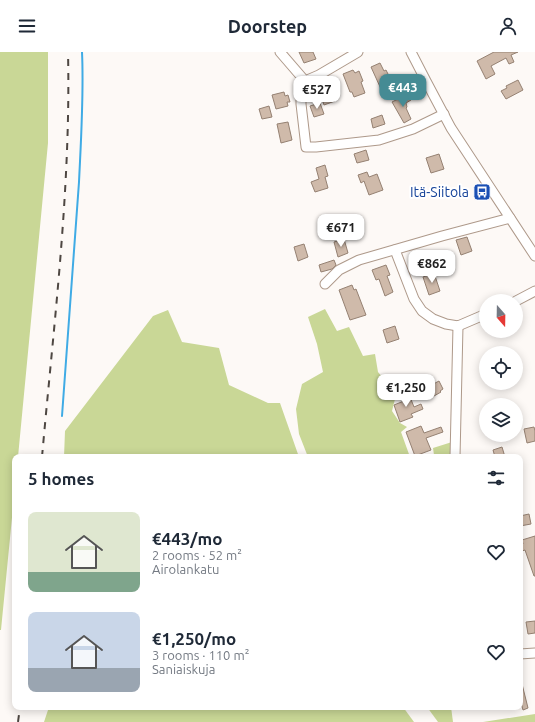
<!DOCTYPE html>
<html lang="en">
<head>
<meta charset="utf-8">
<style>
	body { margin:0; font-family:Ubuntu,sans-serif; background:#f6f6f7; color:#1f2937; height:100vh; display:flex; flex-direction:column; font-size:15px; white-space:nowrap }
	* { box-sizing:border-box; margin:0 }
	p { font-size:13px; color:#747a83 }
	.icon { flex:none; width:22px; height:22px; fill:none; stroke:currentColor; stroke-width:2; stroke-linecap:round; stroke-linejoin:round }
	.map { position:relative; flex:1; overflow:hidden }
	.sheet { position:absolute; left:12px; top:402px; width:511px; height:256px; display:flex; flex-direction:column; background:#fff; border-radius:8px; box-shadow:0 2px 10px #0003 }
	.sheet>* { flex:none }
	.needle { width:26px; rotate:160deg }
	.fabs { position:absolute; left:479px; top:242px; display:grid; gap:8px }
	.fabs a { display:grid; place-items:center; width:44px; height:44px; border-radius:50%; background:#fff; box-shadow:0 2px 10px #0003; font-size:20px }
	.price { position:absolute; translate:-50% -34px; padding:0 9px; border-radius:8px; background:#fff; color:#222; font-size:13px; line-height:26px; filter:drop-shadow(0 1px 2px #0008) }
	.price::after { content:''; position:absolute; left:50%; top:24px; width:12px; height:9px; margin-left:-6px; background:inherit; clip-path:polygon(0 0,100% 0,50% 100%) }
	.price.on { background:#458b94; color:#fff }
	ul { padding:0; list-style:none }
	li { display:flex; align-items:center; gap:12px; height:100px; padding:0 16px }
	li span { display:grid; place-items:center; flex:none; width:112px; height:80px; border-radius:8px; color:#555 }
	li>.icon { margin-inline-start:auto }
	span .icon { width:48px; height:48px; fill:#fffc; stroke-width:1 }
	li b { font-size:17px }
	h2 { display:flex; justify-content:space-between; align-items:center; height:48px; padding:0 16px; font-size:17px }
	header { display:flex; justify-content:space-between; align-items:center; height:52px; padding:0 16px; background:#fff; font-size:18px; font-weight:700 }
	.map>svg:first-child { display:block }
	.green { fill:#c9d796 }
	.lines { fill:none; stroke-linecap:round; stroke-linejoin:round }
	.stream { stroke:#3fabe5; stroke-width:2 }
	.building { fill:#cfbaaa; stroke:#958172 }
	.minor-casing { stroke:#ae998a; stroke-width:11 }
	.minor { stroke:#fff; stroke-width:9 }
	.rail { stroke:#4e4742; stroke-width:2; stroke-dasharray:7 7; stroke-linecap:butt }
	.labels { text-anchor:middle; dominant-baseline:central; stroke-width:4; stroke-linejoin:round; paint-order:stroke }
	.transit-label { font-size:14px; fill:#164399; stroke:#fff; text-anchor:end }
</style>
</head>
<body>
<header><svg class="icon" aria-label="menu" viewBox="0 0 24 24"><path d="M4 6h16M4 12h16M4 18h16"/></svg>Doorstep<svg class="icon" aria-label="person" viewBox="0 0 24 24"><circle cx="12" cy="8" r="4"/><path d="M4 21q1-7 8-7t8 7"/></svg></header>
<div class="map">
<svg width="535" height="670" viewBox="0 0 535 670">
	<rect width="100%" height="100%" fill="#fdf9f6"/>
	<!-- green -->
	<g class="green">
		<polygon points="0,0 48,0 48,91 18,405 15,405 15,435 1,578 0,578"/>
		<polygon points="325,257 337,279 349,275 363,304 375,302 378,320 391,336 397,339 392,359 400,371 407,375 401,380 410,405 308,405 299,382 296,357 302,332 323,320 317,292 308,265"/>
		<polygon points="168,258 182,290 219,296 229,333 268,351 280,351 299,405 64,405 65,379 153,264"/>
		<polygon points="452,390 452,405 429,405 434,403 433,396"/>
		<polygon points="49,655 403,655 414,670 44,670"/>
		<polygon points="427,655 451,655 453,670 438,670"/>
		<polygon points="535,662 535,670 483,670"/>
	</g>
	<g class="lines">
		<!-- stream -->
		<path class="stream" d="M62 364C68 286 74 208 79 130 81 87 84 43 82 0"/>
	</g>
	<!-- building -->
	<g class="building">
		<polygon points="299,0 313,0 316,7 304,11"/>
		<polygon points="494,0 518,0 511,3 514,10 509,12 506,6 491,14 495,22 486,27 477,9"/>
		<polygon points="380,11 384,19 386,18 393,32 381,37 371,15"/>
		<polygon points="353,18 355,21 359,19 363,29 361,30 365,41 354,45 352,40 350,40 343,22"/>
		<polygon points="518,28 523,38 506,47 501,39 507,36 506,34"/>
		<polygon points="330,33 335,49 324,53 319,37"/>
		<polygon points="284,40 285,44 288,43 290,50 287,50 288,54 276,57 272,43"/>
		<polygon points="408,42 411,48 406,51 407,55 406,56 411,67 404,71 392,50"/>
		<polygon points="320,51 324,62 314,65 310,54"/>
		<polygon points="269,54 272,65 262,67 259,57"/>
		<polygon points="382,63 385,72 373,76 371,67"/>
		<polygon points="288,70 292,88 281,91 277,72"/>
		<polygon points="366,98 369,108 357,111 354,102"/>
		<polygon points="439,102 444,117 431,121 426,106"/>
		<polygon points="325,113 328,124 325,125 328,136 315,140 311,130 319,127 316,116"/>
		<polygon points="367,120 369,125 377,122 383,138 369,143 364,129 361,131 358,123"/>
		<polygon points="467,185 472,199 461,203 456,188"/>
		<polygon points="344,187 348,201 338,205 334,190"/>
		<polygon points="304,192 308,205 298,209 294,195"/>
		<polygon points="334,208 336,213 332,217 321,220 319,213"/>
		<polygon points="386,213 390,223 387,224 393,240 385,244 379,227 376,228 372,218"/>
		<polygon points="434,221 440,239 429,243 423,225"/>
		<polygon points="352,233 354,238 356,237 366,263 350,268 339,238"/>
		<polygon points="395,274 399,287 387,291 383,278"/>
		<polygon points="439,329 443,337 440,339 441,340 434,344 433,342 430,343 426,336"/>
		<polygon points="408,340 414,355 421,352 423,357 411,362 413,365 400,370 394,353 404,349 401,343"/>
		<polygon points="421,374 424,381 441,375 443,380 426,386 431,398 415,404 406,380"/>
		<polygon points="534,375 535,379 535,389 527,391 524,377"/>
		<polygon points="502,395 505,405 495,405 493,398"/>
		<polygon points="529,462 531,472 520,474 520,464"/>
		<polygon points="535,484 535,524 534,524 525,498 522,499 520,493 523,492 522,488"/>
		<polygon points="535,569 535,581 528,582 526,570"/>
		<polygon points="520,632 522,632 528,656 523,658 520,647"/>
	</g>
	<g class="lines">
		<!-- minor casing -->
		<g class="minor-casing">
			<g id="minor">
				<polyline points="280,0 305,29"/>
				<polyline points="411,0 426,29 451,76 535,204"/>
				<polyline points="305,29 301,39 301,52 306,95 316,95 379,88 413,77 444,62"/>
				<polyline points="305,29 319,23 358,0"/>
				<polyline points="395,198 414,247 422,259 433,267 446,272 458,274 486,262"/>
				<polyline points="325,232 339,218 359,208 442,184 510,166"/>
				<polyline points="516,249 535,239"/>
				<polyline points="455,405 458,274"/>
				<polyline points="520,602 535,601"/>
			</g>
		</g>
		<!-- minor -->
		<use href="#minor" class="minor"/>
		<!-- rail -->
		<g class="rail">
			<path d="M42 405C54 270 71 135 68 0"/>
			<polyline points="18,670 20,655"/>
		</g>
	</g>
	<!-- icons -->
	<defs>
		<g id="bus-square" transform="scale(0.9)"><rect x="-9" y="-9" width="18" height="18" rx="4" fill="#1a4fb4" stroke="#fff"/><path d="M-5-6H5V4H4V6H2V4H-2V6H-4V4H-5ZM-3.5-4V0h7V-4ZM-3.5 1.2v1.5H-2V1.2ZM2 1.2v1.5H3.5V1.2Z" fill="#fff"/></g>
	</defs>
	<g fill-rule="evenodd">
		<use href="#bus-square" x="482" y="140"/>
	</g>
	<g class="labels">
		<!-- transit labels -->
		<g class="transit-label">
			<text x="469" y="140">Itä-Siitola</text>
		</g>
	</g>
</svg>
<div class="fabs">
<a><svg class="needle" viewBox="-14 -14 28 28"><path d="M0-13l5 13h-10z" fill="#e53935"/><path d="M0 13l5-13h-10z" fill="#747a83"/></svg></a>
<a><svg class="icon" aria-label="locate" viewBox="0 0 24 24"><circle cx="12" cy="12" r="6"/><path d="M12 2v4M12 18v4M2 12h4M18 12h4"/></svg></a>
<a><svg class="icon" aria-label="layers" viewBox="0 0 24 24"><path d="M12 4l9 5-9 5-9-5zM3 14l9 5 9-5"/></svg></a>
</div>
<b class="price on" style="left:403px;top:56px">€443</b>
<b class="price" style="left:317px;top:58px">€527</b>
<b class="price" style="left:341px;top:196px">€671</b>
<b class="price" style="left:432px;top:232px">€862</b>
<b class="price" style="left:406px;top:356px">€1,250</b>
<section class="sheet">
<h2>5 homes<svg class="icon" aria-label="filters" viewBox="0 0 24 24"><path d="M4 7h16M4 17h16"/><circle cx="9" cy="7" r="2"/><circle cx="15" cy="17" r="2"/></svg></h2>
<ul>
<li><span style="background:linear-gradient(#dfe7d0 75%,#7fa58c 0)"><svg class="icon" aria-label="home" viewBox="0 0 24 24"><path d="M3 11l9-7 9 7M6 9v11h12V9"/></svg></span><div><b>€443/mo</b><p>2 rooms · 52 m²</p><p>Airolankatu</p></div><svg class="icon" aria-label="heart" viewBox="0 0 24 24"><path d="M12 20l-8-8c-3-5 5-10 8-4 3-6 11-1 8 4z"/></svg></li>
<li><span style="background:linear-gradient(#c9d6e8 70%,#9aa5b1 0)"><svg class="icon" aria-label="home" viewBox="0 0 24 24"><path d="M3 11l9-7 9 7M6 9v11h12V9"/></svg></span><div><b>€1,250/mo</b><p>3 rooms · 110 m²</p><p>Saniaiskuja</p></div><svg class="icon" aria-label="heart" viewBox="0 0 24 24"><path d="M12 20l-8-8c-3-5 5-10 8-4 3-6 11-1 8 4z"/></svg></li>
</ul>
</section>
</div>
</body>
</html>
